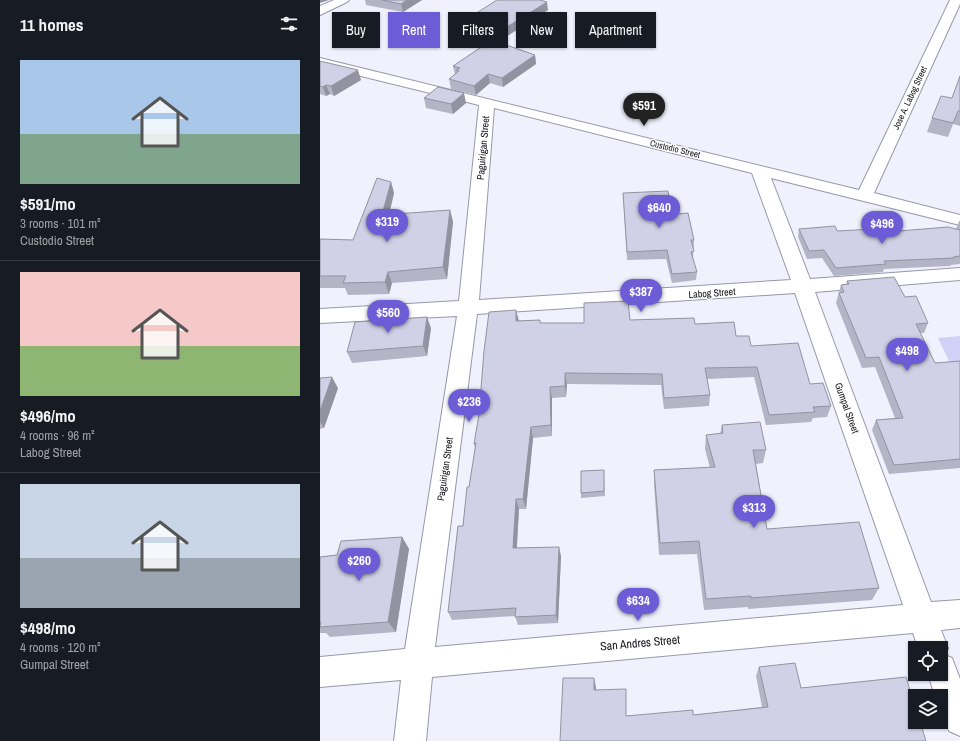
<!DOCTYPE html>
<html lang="en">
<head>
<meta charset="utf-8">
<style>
	body { margin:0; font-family:"Archivo Narrow",sans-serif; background:#20242c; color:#f1f3f6; height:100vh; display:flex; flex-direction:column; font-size:15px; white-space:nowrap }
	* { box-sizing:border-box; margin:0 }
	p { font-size:13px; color:#9ea1a6 }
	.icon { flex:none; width:22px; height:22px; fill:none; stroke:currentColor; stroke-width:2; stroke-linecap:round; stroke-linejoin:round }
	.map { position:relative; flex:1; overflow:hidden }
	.panel { display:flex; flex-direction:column; background:#171b24; width:320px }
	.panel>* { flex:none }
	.hud { position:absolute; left:12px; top:12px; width:380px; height:36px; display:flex; gap:8px }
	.fabs { position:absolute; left:588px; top:641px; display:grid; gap:8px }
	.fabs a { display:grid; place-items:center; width:40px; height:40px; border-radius:0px; background:#171b24; box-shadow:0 1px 3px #0004; font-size:20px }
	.price { position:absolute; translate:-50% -34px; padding:0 9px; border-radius:14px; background:#6d5cd6; color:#fff; font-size:13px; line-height:26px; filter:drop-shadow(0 1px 2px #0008) }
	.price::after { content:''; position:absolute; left:50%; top:24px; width:12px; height:9px; margin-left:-6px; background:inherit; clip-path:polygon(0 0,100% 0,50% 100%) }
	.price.selected { background:#222; color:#fff }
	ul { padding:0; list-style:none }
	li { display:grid; align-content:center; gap:8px; height:212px; padding:0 20px }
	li+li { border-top:1px solid #363941 }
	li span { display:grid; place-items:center; height:124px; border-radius:0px; color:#555 }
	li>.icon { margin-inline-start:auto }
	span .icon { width:72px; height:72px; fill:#fffc; stroke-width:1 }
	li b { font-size:17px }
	h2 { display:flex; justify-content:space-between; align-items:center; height:48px; padding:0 20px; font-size:17px }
	.chip { padding:0 14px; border-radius:0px; background:#171b24; box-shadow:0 1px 3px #0004; font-size:14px; line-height:36px }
	.chip.selected { background:#6d5cd6; color:#fff }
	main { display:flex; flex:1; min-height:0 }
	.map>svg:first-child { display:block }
	.green { fill:#d1d1f8 }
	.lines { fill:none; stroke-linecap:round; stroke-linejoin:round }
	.street-casing { stroke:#9797ab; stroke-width:2 }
	.street { fill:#fff; fill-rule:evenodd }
	.wall { fill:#b3b4c6 }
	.shaded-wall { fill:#9292a1 }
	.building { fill:#d0d1e6; stroke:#9292a1 }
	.labels { text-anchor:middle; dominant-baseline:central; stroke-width:3; stroke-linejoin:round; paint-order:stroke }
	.far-street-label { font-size:9px; fill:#14141b; stroke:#fff }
	.street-label { font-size:10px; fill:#14141b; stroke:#fff }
	.near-street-label { font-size:12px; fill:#14141b; stroke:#fff }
</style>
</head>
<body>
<main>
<section class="panel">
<h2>11 homes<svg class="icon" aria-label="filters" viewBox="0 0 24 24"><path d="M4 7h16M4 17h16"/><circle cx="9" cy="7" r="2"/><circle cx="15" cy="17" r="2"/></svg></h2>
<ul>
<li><span style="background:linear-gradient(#a9c7e8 60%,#7fa58c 0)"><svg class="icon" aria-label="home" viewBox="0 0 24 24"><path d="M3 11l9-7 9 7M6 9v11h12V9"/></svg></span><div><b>$591/mo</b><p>3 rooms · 101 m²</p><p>Custodio Street</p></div></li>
<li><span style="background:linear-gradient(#f6c9c9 60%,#8fb573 0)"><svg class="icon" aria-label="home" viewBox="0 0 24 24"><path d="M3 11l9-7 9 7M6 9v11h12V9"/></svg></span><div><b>$496/mo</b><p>4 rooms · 96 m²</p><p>Labog Street</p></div></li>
<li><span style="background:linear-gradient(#c9d6e8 60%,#9aa5b1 0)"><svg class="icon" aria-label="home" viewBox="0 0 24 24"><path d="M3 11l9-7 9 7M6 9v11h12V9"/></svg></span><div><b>$498/mo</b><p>4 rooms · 120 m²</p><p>Gumpal Street</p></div></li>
</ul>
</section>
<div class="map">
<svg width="640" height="741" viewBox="0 0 640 741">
	<rect width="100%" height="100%" fill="#f1f1fe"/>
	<!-- green -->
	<polygon class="green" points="640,336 640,362 630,363 618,338"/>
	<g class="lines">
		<!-- street casing -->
		<g class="street-casing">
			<g id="street">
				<polygon points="14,0 29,0 27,2 0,15 0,6"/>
				<path d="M630 0H640V4L554 193 640 215V225L451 178 490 279 640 268V280L495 292 611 602 640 600V628L621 630 628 648 625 655 632 658 640 679V736L629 731 621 711V696H615L608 674H621V648H598L593 633 112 677 106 741H74L81 680 0 687V657L85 649 137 316 0 323V309L139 301 159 105 0 66V58L539 190ZM174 108 432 173 471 280 159 300ZM475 293 583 605 115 647 157 314Z"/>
			</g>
		</g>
		<!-- street -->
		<use href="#street" class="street"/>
	</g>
	<!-- wall -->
	<g class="wall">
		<polygon points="45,0 102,0 83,12 46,5"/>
		<polygon points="228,10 178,42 215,55 216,64 183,87 170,83 156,95 131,89 129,79 135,75 133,66 171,40 141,32 139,24"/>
		<polygon points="0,61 41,80 14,96 10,94 6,96 0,94"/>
		<polygon points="640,76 640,126 633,124 628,137 607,132 612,118 632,98"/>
		<polygon points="104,98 146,103 133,114 106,108"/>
		<polygon points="71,182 74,193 69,215 130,210 133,222 127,279 72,283 69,294 28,295 25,288 0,288 0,239 33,240"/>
		<polygon points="303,193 350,204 374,240 373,260 377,272 376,280 352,283 346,259 307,260"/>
		<polygon points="639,221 640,221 640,264 631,265 630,266 564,269 563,272 514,276 502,258 487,259 478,237 479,229 555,233 636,229"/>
		<polygon points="527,281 585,297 608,323 604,333 600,333 615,363 640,361 640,468 569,474 552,430 556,420 575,418 555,367 542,368 516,303 521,285 526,285"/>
		<polygon points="220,320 220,323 264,323 310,320 375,324 416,336 490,384 511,406 507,417 493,418 491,422 446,425 434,377 387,379 390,395 389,406 344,409 341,385 247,384 246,397 232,398 232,436 213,438 206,509 199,509 197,548 241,556 238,623 198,625 195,616 132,620 128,612 149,487 155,448 154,444 198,321"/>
		<polygon points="111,328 107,356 32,363 27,352"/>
		<polygon points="0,378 18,388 4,428 0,429"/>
		<polygon points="402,425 446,450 443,463 436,464 447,529 559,588 552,600 428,609 428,607 384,610 377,554 339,555 334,484 334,470 390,468 385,449 386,435 400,434"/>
		<polygon points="284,470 285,496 261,498 261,493"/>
		<polygon points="82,537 89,549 76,632 10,637 6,633 0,633 0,557 17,555"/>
		<polygon points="439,667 481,688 595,707 240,741 276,687 276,690 306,698 306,716 373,715 442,707 436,676"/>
	</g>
	<!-- shaded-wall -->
	<g class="shaded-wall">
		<polygon points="0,0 9,0 0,3"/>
		<polygon points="87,0 102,0 83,12 81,4"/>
		<polygon points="227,2 228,10 178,42 177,33"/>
		<polygon points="215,55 216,64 183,87 182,78"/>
		<polygon points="38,70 41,80 14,96 11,86"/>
		<polygon points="168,74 170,83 156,95 154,86"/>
		<polygon points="6,85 10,94 6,96 3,87"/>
		<polygon points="144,93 146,103 133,114 131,104"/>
		<polygon points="71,182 74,193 66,227 62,215"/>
		<polygon points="130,210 133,222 127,279 123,267"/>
		<polygon points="68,272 72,283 69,294 65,282"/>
		<polygon points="196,310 199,321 196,321"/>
		<polygon points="107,317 111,328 107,356 103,346"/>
		<polygon points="245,373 247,384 246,397 245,386"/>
		<polygon points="12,377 18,388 4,428 0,422 0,411"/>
		<polygon points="230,387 232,398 232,436 231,425"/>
		<polygon points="211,427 213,438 206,509 203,499"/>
		<polygon points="196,499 199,509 196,558 193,548"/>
		<polygon points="82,537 89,549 76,632 68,622"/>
		<polygon points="239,547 241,556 238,623 236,615"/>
		<polygon points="274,678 276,687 276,699 274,690"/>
	</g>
	<!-- building -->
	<g class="building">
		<polygon points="62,0 87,0 81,4"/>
		<polygon points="177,0 220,0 227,2 177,33 139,24"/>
		<polygon points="172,40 215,55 182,78 168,74 154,86 129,79 139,71 136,70 140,68 133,66"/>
		<polygon points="0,61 38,70 11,86 6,85 3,87 0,86"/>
		<polygon points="640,76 640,111 638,111 633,123 612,118 621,96 632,98"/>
		<polygon points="118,87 144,93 131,104 104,98"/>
		<polygon points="57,178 71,182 62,215 130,210 123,267 68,272 65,282 23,283 26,276 0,276 0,239 33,240"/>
		<polygon points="348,191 350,204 355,203 357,214 368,213 374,240 371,240 374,251 371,252 377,272 352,274 347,250 307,252 303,193"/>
		<polygon points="515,226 517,231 554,229 555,233 628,227 640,230 640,256 633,257 634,258 564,261 566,264 516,268 504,250 489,251 479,229"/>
		<polygon points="574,277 585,297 596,296 608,323 596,324 615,363 640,361 640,459 574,465 556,420 583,418 559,357 546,358 519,293 524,292 521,285 529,284 527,281"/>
		<polygon points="308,301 310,320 374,318 375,324 414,322 416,336 429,336 431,346 478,343 490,384 503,383 511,406 493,407 495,412 449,415 437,367 385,368 390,395 344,398 342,374 245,373 245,386 230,387 231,425 211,427 203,499 196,499 193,548 239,547 236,615 195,617 196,608 128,612 138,526 143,526 147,487 149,487 156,443 154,444 159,414 164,351 169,312 196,310 196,321 220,320 220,323 264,323 264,303"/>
		<polygon points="107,317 103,346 27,352 35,322"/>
		<polygon points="12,377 0,411 0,378"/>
		<polygon points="440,422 446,450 433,450 447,529 539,522 559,588 431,598 431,596 386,599 379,541 340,543 334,470 395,467 386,435 403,433 402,425"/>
		<polygon points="284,470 284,491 261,493 261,471"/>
		<polygon points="82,537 68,622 0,627 1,622 0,622 0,557 17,555 21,541"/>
		<polygon points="475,663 481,688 586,677 595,707 595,722 600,722 606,741 240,741 243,678 274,678 274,690 306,689 306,716 373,710 373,715 448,707 439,667"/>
	</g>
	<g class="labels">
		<!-- far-street labels -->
		<g class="far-street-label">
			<text transform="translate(590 98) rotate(-65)">Jose A. Labog Street</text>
			<text transform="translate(355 149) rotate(14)">Custodio Street</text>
		</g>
		<!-- street labels -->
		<g class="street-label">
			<text transform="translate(163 148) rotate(-85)">Paguirigan Street</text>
			<text transform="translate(392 293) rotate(-4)">Labog Street</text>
			<text transform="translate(527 408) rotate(70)">Gumpal Street</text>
			<text transform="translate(125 469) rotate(-82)">Paguirigan Street</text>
		</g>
		<!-- near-street labels -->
		<g class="near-street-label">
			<text transform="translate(320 643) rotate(-5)">San Andres Street</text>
		</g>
	</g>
</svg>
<div class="fabs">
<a><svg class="icon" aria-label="locate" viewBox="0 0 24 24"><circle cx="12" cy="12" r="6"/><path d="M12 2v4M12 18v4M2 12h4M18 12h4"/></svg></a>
<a><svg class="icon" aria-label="layers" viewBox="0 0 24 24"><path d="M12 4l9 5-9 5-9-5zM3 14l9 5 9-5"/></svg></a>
</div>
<b class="price selected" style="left:324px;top:127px">$591</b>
<b class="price" style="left:339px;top:229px">$640</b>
<b class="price" style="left:67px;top:243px">$319</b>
<b class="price" style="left:562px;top:245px">$496</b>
<b class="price" style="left:321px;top:313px">$387</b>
<b class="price" style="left:68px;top:334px">$560</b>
<b class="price" style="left:587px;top:372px">$498</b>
<b class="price" style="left:149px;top:423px">$236</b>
<b class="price" style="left:434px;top:529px">$313</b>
<b class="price" style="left:39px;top:582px">$260</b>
<b class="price" style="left:318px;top:622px">$634</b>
<div class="hud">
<a class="chip">Buy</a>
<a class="chip selected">Rent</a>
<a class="chip">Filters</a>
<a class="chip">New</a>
<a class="chip">Apartment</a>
</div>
</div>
</main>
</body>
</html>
